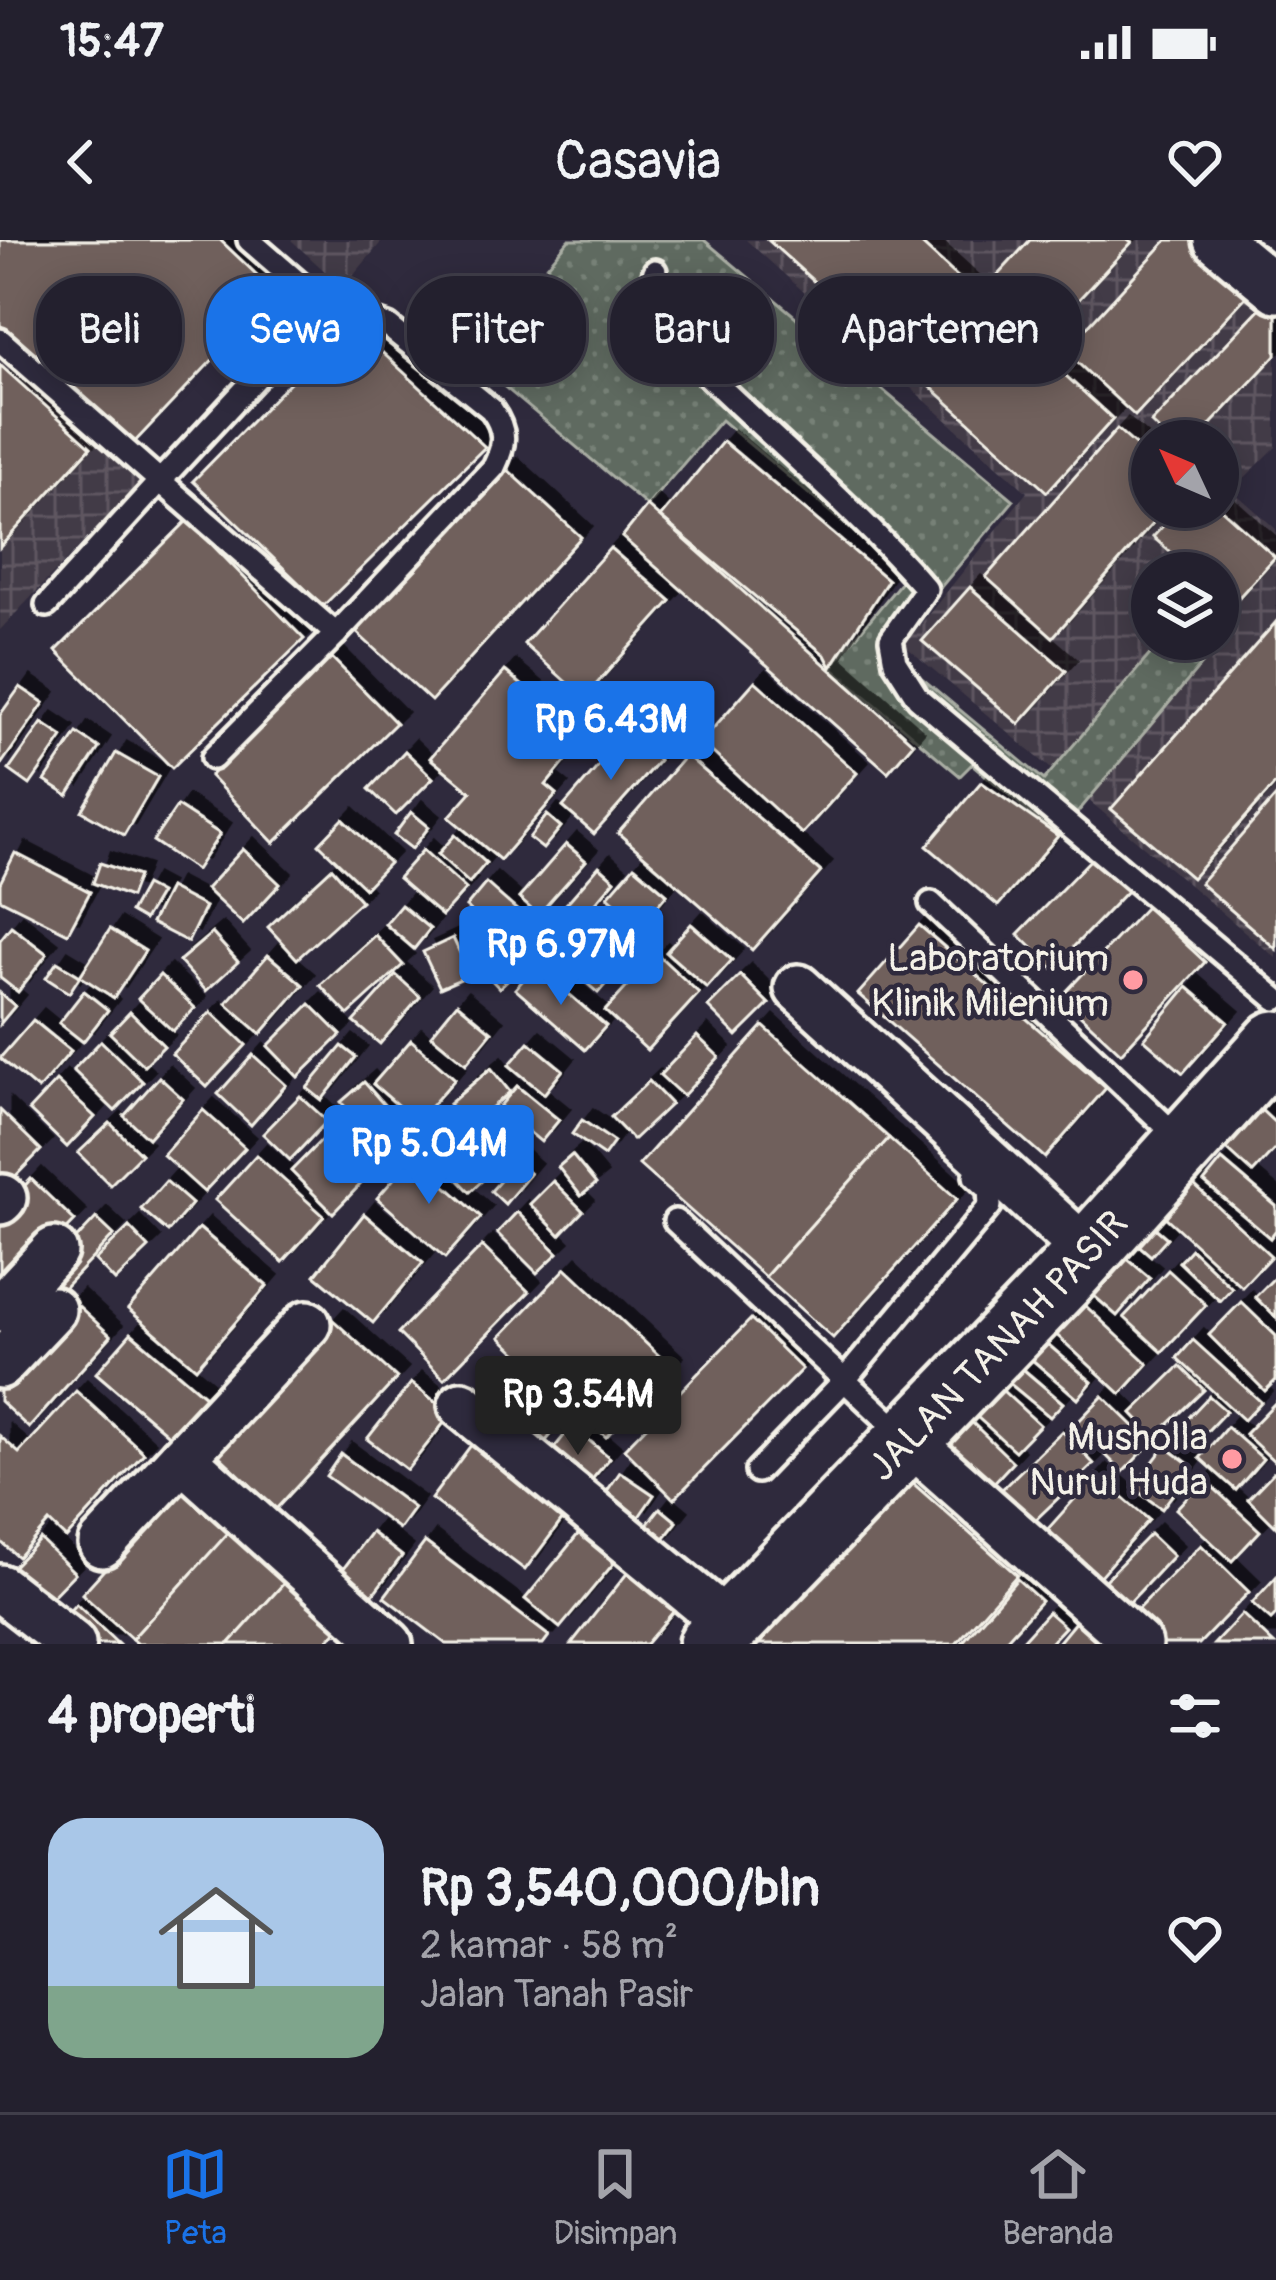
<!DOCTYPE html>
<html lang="id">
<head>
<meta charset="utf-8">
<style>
	body { margin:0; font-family:Pangolin,sans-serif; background:#2b2836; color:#f1f3f6; height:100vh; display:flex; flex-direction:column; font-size:45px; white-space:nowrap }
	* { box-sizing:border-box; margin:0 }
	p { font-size:39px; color:#a3a3aa }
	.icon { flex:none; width:66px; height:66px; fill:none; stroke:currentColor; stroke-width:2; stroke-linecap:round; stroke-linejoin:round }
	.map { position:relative; height:1404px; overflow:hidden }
	.side { display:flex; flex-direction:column; background:#23202e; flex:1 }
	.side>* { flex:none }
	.guide { position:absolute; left:36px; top:36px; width:1206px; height:108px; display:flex; gap:24px }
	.needle { width:78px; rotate:314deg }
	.fabs { position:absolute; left:1131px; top:180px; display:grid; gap:24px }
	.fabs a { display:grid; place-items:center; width:108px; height:108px; border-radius:50%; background:#23202e; box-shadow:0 6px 30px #0003,0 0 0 3px #403e4a; font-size:60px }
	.price { position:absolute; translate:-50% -102px; padding:0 27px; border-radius:12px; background:#1a73e8; color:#fff; font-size:39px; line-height:78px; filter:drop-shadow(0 3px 6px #0008) }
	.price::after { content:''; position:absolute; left:50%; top:72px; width:36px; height:27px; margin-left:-18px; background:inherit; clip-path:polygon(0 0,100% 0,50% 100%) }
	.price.active { background:#222; color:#fff }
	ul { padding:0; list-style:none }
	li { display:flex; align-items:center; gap:36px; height:300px; padding:0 48px }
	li+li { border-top:3px solid #403e4a }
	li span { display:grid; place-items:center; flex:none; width:336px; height:240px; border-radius:36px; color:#555 }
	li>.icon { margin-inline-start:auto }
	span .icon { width:144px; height:144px; fill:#fffc; stroke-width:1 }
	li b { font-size:51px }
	h2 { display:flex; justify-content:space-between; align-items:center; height:144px; padding:0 48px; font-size:51px }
	.chip { padding:0 42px; border-radius:48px; background:#23202e; box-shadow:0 6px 30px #0003,0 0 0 3px #403e4a; font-size:42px; line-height:108px }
	.chip.active { background:#1a73e8; color:#fff }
	.status { display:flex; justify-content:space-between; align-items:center; height:84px; padding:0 60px; background:#23202e; direction:ltr }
	.status svg { height:33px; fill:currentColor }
	header { display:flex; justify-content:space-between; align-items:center; height:156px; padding:0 48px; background:#23202e; font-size:54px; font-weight:600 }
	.tab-bar { display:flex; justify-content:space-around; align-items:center; height:168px; border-top:3px solid #403e4a; background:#23202e; font-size:33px; color:#a3a3aa }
	.tab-bar a { display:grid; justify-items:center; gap:6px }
	.tab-bar .active { color:#1a73e8 }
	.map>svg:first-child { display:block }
	.industrial { fill:url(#industrial-grid); fill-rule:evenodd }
	.park { fill:url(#park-dots); stroke:#aaaea4; stroke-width:3 }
	.building { fill:#6f605c; stroke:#f4f1e8; stroke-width:3; filter:url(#shadow) }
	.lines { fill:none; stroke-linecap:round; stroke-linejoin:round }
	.lane-casing { stroke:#f4f1e8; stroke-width:30 }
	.street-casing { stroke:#f4f1e8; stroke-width:54 }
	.secondary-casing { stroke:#f4f1e8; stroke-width:72 }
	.lane { stroke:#2f2a3d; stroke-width:21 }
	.street { stroke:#2f2a3d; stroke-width:45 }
	.secondary { stroke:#2f2a3d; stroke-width:63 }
	.poi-dot { fill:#ff9aa2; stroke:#2f2a3d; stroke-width:4.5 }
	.labels { text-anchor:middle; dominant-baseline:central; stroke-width:9; stroke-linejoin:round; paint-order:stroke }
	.poi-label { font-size:39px; fill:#f4f1e8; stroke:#2f2a3d; text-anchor:end }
	.street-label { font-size:39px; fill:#f4f1e8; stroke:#2f2a3d }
</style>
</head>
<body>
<div class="status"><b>15:47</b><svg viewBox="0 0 49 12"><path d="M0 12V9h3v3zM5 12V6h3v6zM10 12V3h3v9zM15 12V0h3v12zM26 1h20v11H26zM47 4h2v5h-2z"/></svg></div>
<header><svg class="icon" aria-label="back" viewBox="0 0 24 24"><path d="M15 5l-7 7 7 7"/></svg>Casavia<svg class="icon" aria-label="heart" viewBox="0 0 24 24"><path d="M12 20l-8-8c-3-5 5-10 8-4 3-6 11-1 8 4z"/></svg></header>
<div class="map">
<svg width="1276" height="1404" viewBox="0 0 1276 1404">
	<defs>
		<pattern id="industrial-grid" width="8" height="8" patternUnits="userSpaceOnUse" patternTransform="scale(3)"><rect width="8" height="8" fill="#423a46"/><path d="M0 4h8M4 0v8" fill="none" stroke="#5e5761"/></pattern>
		<pattern id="park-dots" width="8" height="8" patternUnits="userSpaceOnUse" patternTransform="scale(3)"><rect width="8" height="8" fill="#5f6b60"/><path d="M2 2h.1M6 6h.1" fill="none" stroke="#778177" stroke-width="1.8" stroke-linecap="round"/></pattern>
		<filter id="shadow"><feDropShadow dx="11" dy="-11" stdDeviation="0" flood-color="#0009"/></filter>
	</defs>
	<rect width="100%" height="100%" fill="#2f2a3d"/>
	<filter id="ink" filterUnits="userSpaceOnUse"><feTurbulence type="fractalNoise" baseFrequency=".00833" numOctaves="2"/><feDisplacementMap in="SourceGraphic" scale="24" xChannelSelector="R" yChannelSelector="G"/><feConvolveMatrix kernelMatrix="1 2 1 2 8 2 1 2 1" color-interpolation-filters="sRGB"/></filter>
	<g filter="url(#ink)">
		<!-- industrial -->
		<g class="industrial">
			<polygon points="291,0 383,0 343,48"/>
			<path d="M746 0H1206L1276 59V207L1232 250 1276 289V718L904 405 1027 252ZM1152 201H1218V267H1152ZM1152 333H1218V399H1152Z"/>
			<polygon points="0,75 160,221 0,390"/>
		</g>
		<!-- park -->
		<polygon class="park" points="569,0 704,0 1014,260 888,410 1044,540 1163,399 1218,399 1218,388 1226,395 1058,596 972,524 960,536 831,427 906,336 721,180 647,266 470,118"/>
		<!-- building -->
		<g class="building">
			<polygon points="0,0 220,0 276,53 129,208 0,85"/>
			<polygon points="768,0 917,0 1113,179 1047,252"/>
			<polygon points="1030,0 1129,0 1132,2 1041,100 986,48"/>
			<polygon points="1167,0 1200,0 1253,49 1135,176 1065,111"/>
			<polygon points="1264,64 1276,76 1276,115 1195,201 1170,201 1151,183"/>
			<polygon points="349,82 485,207 323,366 193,241"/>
			<polygon points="0,125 91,207 0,307"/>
			<polygon points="1117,189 1152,220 1152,267 1167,267 1053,397 986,337"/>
			<polygon points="723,201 888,340 831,427 825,415 660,277"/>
			<polygon points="507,229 581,297 431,461 356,392"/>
			<polygon points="647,266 913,503 888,532 622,297"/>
			<polygon points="1218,266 1275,317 1231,366 1218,354 1218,333 1194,333 1153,297 1180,267"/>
			<polygon points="188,280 304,399 172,528 56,411"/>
			<polygon points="610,308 671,361 584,458 524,404"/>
			<polygon points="970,347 1066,431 1019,484 922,401"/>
			<polygon points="1276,382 1276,543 1192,638 1111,569"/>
			<polygon points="331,417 396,483 274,603 210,536"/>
			<polygon points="505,431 585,498 546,545 557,554 500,620 449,577 471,552 430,518"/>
			<polygon points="755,441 857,533 802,594 701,502"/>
			<polygon points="20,447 44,463 0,526 0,475"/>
			<polygon points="42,483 63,497 30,545 9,530"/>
			<polygon points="628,492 659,520 594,594 563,567"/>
			<polygon points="77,493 99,508 68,556 45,541"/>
			<polygon points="405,511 433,538 396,575 369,549"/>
			<polygon points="116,513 158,537 124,595 82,571"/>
			<polygon points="686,515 821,632 752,710 618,593"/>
			<polygon points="981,542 1058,596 998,666 927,606"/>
			<polygon points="1276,556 1276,709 1200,643"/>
			<polygon points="177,566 220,594 196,630 153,601"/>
			<polygon points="411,572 429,587 412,609 394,595"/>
			<polygon points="547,575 561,587 543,609 529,598"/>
			<polygon points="343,579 389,623 365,648 319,604"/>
			<polygon points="455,595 486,623 469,643 438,614"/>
			<polygon points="566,604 586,621 538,675 519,658"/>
			<polygon points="243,609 280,644 243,684 206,649"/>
			<polygon points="423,610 466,649 442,676 398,638"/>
			<polygon points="15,613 90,652 68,693 0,659 0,643"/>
			<polygon points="1095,615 1130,648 1053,728 1018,694"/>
			<polygon points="100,623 138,636 130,657 93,643"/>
			<polygon points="599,626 615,640 569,694 553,679"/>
			<polygon points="634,626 667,654 641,685 608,656"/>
			<polygon points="332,628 361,661 297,719 268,687"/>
			<polygon points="486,643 537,688 517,711 466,667"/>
			<polygon points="145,645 160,653 144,680 130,672"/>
			<polygon points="169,648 205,667 188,702 151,683"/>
			<polygon points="401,665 430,689 414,709 385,684"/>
			<polygon points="1146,667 1205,722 1121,813 1061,757"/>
			<polygon points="601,682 635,711 598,753 564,724"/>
			<polygon points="691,684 732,720 707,748 666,712"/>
			<polygon points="919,685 1106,848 1045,918 858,754"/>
			<polygon points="11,686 47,714 18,752 0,738 0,700"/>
			<polygon points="110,689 145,711 114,758 80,736"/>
			<polygon points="212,693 238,722 206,751 179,721"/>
			<polygon points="375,695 403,725 348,775 320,745"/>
			<polygon points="453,698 470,735 440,748 423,712"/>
			<polygon points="485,698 516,732 499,748 467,714"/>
			<polygon points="657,714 699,753 647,810 605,771"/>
			<polygon points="268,715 303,745 261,794 226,763"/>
			<polygon points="57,722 80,736 69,753 46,738"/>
			<polygon points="536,726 606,786 585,810 515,749"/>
			<polygon points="160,735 195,768 173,791 138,759"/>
			<polygon points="396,735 420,757 380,804 354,782"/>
			<polygon points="740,735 769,764 737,796 708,767"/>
			<polygon points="1187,747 1228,782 1183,833 1144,799"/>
			<polygon points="84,751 108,770 83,802 59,783"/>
			<polygon points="0,753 15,766 0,784"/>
			<polygon points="457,763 492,792 466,824 431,795"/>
			<polygon points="310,764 341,795 298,837 268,806"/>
			<polygon points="130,772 164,806 144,826 110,793"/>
			<polygon points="211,772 246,805 207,847 172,814"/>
			<polygon points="33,780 71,811 38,850 0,818"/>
			<polygon points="763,786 889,898 765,1037 639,925"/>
			<polygon points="697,796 719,817 683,856 660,835"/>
			<polygon points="411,800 455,839 417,882 373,844"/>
			<polygon points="101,801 143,842 115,871 73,830"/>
			<polygon points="529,802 563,830 544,854 509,825"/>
			<polygon points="342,806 356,817 322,860 307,848"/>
			<polygon points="253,815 286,845 251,885 218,854"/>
			<polygon points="491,828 510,852 469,887 449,864"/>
			<polygon points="159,837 183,859 148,898 124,876"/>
			<polygon points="56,841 95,877 67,907 29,870"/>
			<polygon points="649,841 671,864 633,900 611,877"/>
			<polygon points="364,842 414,899 391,919 341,862"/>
			<polygon points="517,846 559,880 541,902 499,867"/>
			<polygon points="1244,854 1276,884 1276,908 1253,933 1208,892"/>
			<polygon points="300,856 327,881 290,920 263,894"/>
			<polygon points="0,870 41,910 0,952"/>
			<polygon points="203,870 245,908 204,952 163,915"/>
			<polygon points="446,879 474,899 457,922 429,903"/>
			<polygon points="582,880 614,902 604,916 572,894"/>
			<polygon points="110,883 141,914 110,945 78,913"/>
			<polygon points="338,883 380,924 333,973 291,931"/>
			<polygon points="889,898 957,959 833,1098 765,1037"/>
			<polygon points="491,900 507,918 470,952 453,934"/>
			<polygon points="256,915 324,976 283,1022 215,960"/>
			<polygon points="572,915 596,944 581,956 558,927"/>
			<polygon points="413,917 481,977 445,1018 377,958"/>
			<polygon points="1222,920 1276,966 1276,990 1270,998 1204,942"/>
			<polygon points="517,922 530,934 505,964 491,951"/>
			<polygon points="1180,932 1271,1016 1242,1047 1151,964"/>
			<polygon points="31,939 75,981 0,1058 0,972"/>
			<polygon points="166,941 192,964 168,992 141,969"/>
			<polygon points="553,941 583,971 560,995 530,964"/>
			<polygon points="1134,970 1167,998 1151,1016 1120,989"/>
			<polygon points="517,972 558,1013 537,1033 497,993"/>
			<polygon points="364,974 423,1023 373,1083 315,1035"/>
			<polygon points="96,978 114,995 0,1116 0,1080"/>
			<polygon points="129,987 149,1008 115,1041 95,1020"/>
			<polygon points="199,988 267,1046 196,1128 128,1069"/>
			<polygon points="1111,1005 1150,1038 1117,1076 1078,1042"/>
			<polygon points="482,1006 529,1052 444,1139 398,1093"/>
			<polygon points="1191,1009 1232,1048 1220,1061 1179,1022"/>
			<polygon points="566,1028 672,1128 606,1197 500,1097"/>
			<polygon points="1168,1030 1206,1065 1162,1112 1124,1077"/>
			<polygon points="1276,1036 1276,1078 1255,1057"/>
			<polygon points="1076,1057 1148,1124 1121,1154 1049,1088"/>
			<polygon points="72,1060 111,1096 29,1188 0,1161 0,1141"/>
			<polygon points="1241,1062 1276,1096 1276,1140 1265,1151 1209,1095"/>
			<polygon points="751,1079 802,1129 674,1259 624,1209"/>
			<polygon points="333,1080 397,1138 276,1269 213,1210"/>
			<polygon points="1030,1089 1092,1142 1078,1159 1016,1106"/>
			<polygon points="131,1093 206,1157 172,1198 96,1133"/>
			<polygon points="1193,1100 1261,1162 1244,1180 1177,1118"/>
			<polygon points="1010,1118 1063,1163 1050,1177 997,1133"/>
			<polygon points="507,1126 529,1148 496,1181 474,1159"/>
			<polygon points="1180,1126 1204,1150 1155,1197 1132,1173"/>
			<polygon points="991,1140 1040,1185 1015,1211 966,1167"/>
			<polygon points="411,1143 451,1174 407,1230 367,1199"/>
			<polygon points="76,1151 144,1213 66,1298 49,1282 18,1317 0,1301 0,1196 19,1213"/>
			<polygon points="536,1156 564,1180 537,1211 509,1186"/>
			<polygon points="1103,1156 1151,1203 1123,1232 1075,1185"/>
			<polygon points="1209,1156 1226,1171 1191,1208 1175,1192"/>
			<polygon points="1276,1162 1276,1223 1245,1194"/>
			<polygon points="956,1167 1013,1222 989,1248 931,1194"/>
			<polygon points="572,1186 610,1218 584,1249 546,1218"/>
			<polygon points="1227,1187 1263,1219 1236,1250 1200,1218"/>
			<polygon points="1062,1191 1094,1224 1029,1286 998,1253"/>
			<polygon points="477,1197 571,1268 525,1330 431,1259"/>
			<polygon points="1165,1206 1193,1227 1162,1269 1133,1248"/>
			<polygon points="341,1214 414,1268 399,1289 326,1236"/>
			<polygon points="890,1223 1017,1335 956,1404 757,1404 741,1390"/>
			<polygon points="620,1232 654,1255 636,1281 603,1257"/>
			<polygon points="1274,1232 1276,1234 1276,1287 1248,1259"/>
			<polygon points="1096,1235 1149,1280 1099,1337 1046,1291"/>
			<polygon points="1204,1239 1260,1291 1232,1321 1176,1269"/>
			<polygon points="180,1246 230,1291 132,1399 82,1354"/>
			<polygon points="660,1268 677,1282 658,1306 641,1292"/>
			<polygon points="584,1287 619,1317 560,1388 525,1359"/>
			<polygon points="230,1291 286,1341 229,1404 138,1404 132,1399"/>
			<polygon points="371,1292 402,1316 371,1357 340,1333"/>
			<polygon points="1150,1294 1173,1316 1128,1364 1104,1341"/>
			<polygon points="40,1299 75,1333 42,1367 7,1333"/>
			<polygon points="425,1302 549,1396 543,1404 446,1404 384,1357"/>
			<polygon points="1201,1305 1249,1352 1199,1404 1158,1404 1130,1377"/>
			<polygon points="632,1327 679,1365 646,1404 571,1404"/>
			<polygon points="1276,1337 1276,1375 1271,1380 1252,1363"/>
			<polygon points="1017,1339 1041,1361 1002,1404 961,1404"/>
			<polygon points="286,1341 338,1389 325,1404 229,1404"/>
			<polygon points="76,1364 118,1404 86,1404 61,1380"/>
			<polygon points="1086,1369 1108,1388 1095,1404 1057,1404"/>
			<polygon points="1048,1372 1065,1387 1049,1404 1019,1404"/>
			<polygon points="1242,1374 1274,1404 1214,1404"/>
		</g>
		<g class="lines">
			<!-- lane casing -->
			<g class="lane-casing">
				<g id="lane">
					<path d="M655 31 644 70C733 168 839 248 926 349L891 399 895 422 918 458 1276 759"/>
					<polyline points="0,100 160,241 324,65 249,0"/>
					<path d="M47 365 160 241 336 394 494 227C505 204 507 191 491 169L388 86 324 65"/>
					<polyline points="213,518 336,394"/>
					<polyline points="931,663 1183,902"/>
					<polyline points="675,981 905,1197"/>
					<polyline points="757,1231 843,1142 990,966 989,949 975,936"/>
				</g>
			</g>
			<!-- street casing -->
			<g class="street-casing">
				<g id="street">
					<polyline points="1217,0 1276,49"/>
					<polyline points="798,748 1088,1012"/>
					<polyline points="0,961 3,958"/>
					<polyline points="0,1069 54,1011"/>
					<polyline points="0,1125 52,1070"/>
					<polyline points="462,1165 729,1384"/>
					<polyline points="905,1197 1138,1404"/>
					<polyline points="182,1218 389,1404"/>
					<polyline points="102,1304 307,1084"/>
					<polyline points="0,1348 72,1404"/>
				</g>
			</g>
			<!-- secondary casing -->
			<g class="secondary-casing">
				<g id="secondary">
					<path id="s1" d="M711 1404 1065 1037 1276 803"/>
				</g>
			</g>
			<!-- lane -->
			<use href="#lane" class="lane"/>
			<!-- street -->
			<use href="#street" class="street"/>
			<!-- secondary -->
			<use href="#secondary" class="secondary"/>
		</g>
	</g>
	<!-- markers -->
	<g class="poi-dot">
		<circle cx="1133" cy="740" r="12"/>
		<circle cx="1232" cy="1219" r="12"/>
	</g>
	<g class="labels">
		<!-- poi labels -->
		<g class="poi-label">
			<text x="1109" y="718">Laboratorium<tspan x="1109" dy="45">Klinik Milenium</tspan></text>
			<text x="1208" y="1197">Musholla<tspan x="1208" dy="45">Nurul Huda</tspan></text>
		</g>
		<!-- street labels -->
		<g class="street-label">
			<text stroke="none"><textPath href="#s1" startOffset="414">JALAN TANAH PASIR</textPath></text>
		</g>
	</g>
</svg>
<div class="fabs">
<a><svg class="needle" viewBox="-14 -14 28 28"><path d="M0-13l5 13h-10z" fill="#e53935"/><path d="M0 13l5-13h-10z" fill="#a3a3aa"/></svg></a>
<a><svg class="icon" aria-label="layers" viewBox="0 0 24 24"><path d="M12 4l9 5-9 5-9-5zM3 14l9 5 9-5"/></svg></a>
</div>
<b class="price" style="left:611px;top:543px">Rp 6.43M</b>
<b class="price" style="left:561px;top:768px">Rp 6.97M</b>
<b class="price" style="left:429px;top:967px">Rp 5.04M</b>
<b class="price active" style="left:578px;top:1218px">Rp 3.54M</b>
<div class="guide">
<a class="chip">Beli</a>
<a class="chip active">Sewa</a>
<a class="chip">Filter</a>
<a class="chip">Baru</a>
<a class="chip">Apartemen</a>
</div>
</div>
<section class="side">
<h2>4 properti<svg class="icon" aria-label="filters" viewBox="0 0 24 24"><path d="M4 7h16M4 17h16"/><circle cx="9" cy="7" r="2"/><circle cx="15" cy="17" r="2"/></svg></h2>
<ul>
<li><span style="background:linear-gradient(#a9c7e8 70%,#7fa58c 0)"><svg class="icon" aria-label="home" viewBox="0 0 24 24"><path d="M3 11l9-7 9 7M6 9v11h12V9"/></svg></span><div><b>Rp 3,540,000/bln</b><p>2 kamar · 58 m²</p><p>Jalan Tanah Pasir</p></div><svg class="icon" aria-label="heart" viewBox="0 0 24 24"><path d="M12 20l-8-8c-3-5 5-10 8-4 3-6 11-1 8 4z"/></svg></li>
</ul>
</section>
<nav class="tab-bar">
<a class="active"><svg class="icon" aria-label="map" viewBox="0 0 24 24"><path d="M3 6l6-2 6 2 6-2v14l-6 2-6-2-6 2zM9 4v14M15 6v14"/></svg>Peta</a>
<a><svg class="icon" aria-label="saved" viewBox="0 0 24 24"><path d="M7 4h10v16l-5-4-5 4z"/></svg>Disimpan</a>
<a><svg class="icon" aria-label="home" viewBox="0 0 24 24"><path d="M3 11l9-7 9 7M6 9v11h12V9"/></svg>Beranda</a>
</nav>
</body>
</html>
